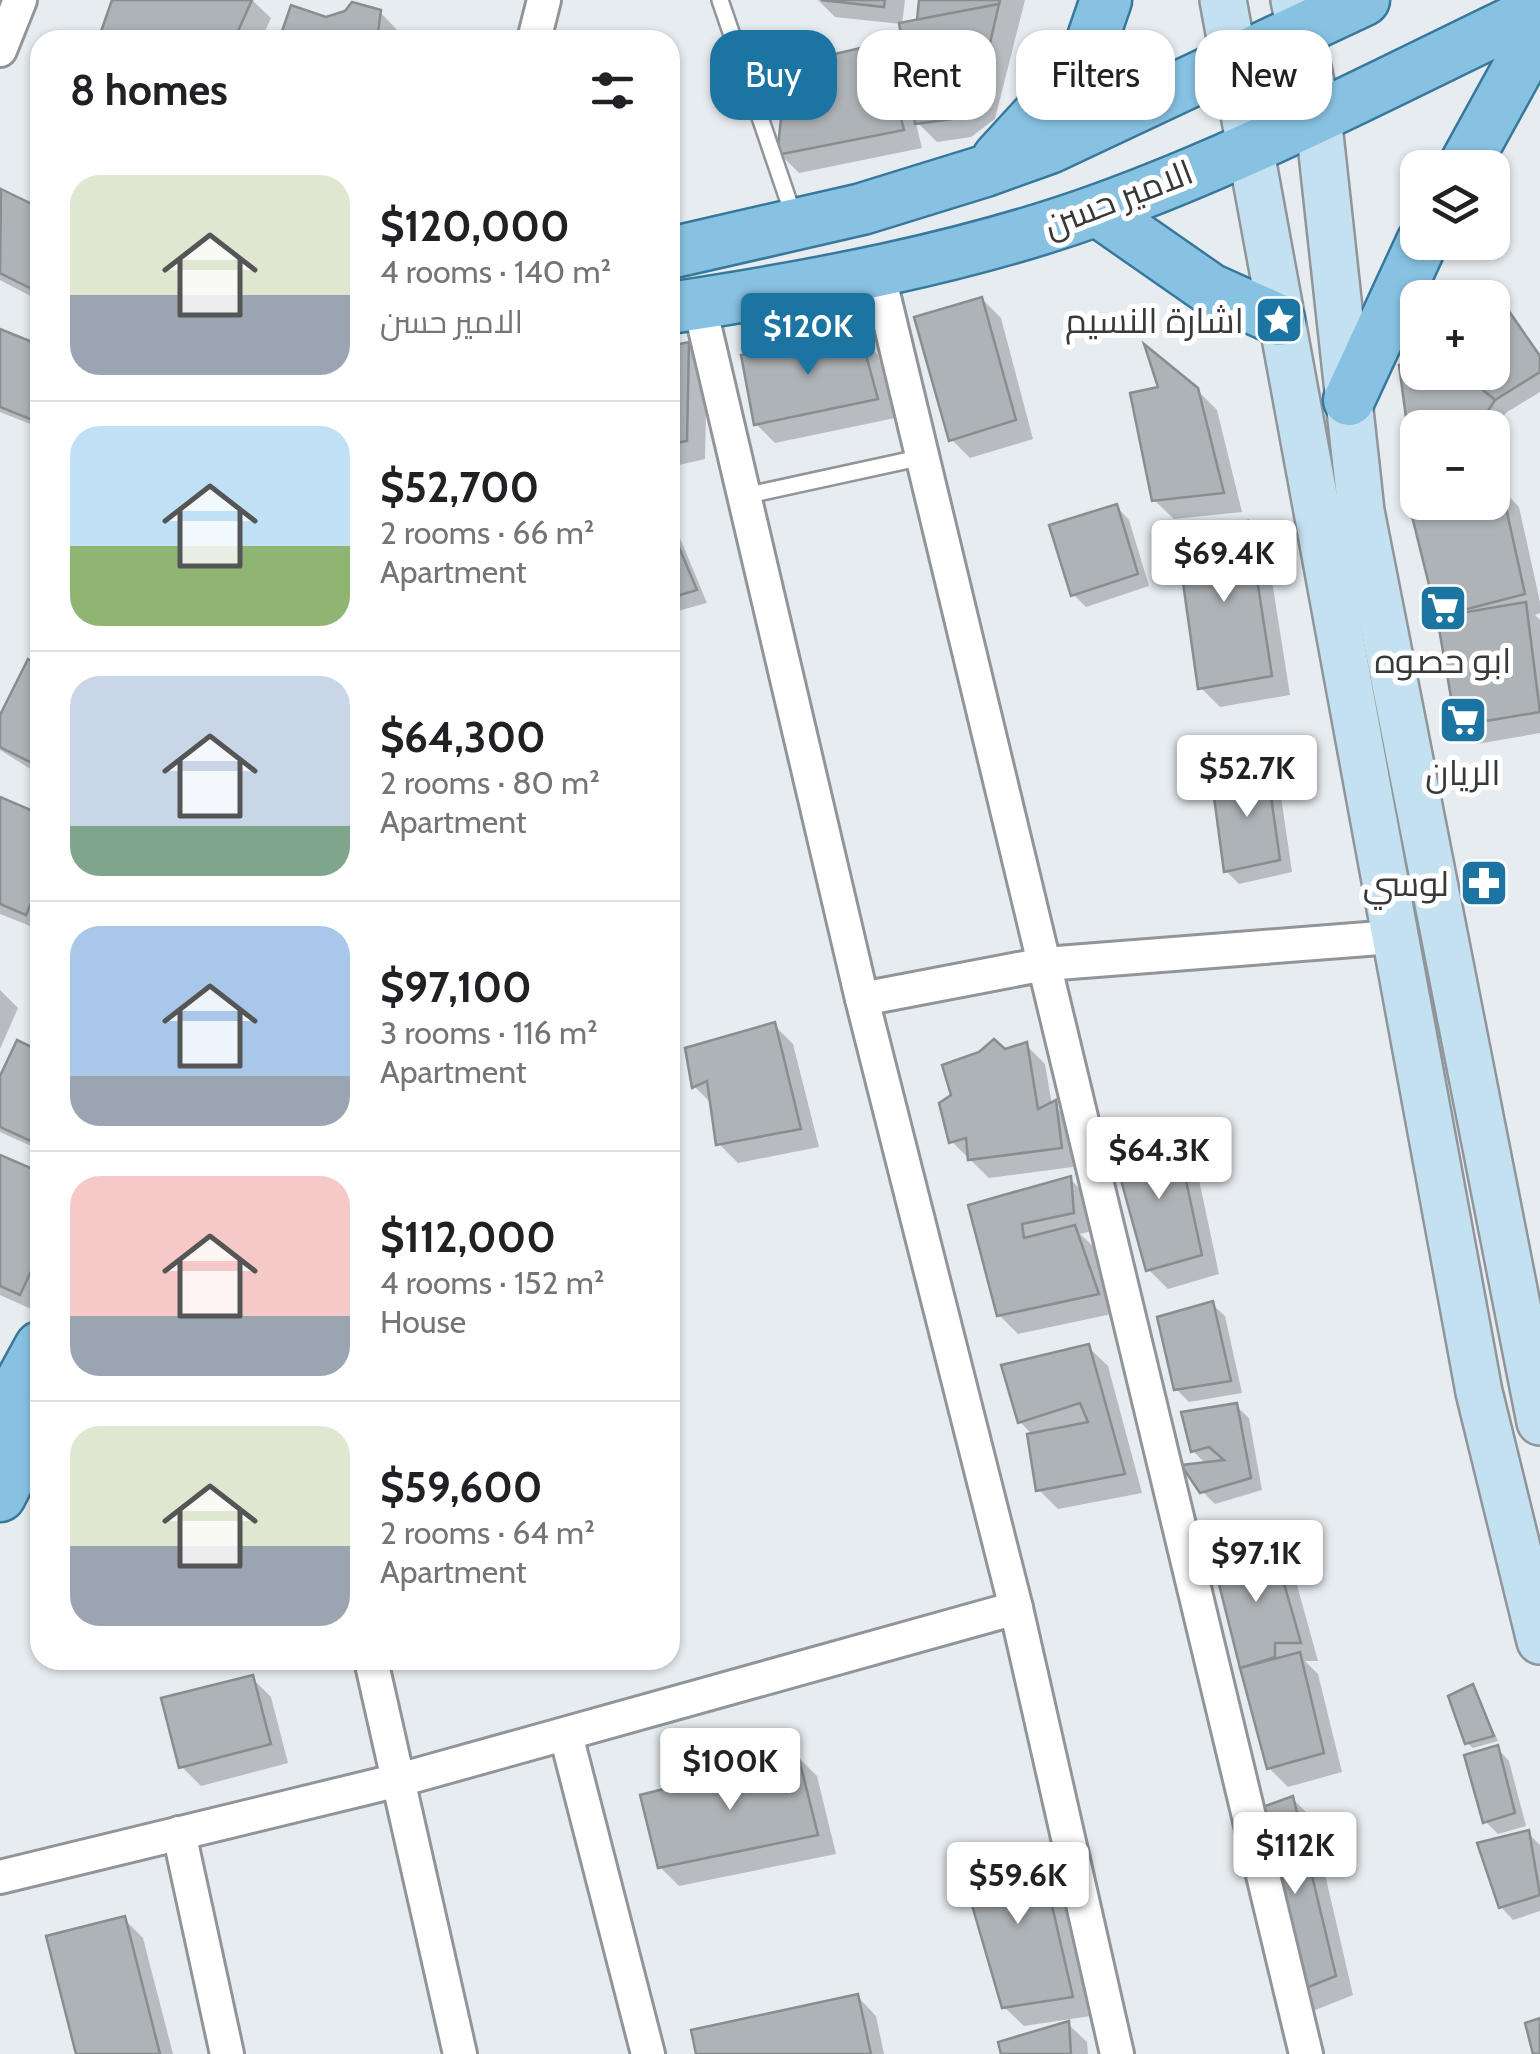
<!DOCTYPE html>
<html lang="en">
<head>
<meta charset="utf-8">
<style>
	body { margin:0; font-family:Cabin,Cairo,sans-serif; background:#f2f2f2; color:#202124; height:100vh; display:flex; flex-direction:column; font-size:38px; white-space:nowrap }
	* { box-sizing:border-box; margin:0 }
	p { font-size:32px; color:#757577 }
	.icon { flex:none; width:55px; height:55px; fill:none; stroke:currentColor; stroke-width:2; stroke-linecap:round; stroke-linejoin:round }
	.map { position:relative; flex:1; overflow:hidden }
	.sheet { position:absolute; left:30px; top:30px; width:650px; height:1640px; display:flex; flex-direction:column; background:#fff; border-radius:30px; box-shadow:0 2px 8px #0004 }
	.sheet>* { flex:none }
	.banner { position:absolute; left:710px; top:30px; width:680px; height:90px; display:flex; gap:20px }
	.controls { position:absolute; left:1400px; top:150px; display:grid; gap:20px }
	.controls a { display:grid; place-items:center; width:110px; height:110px; border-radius:20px; background:#fff; box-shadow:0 2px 8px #0004; font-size:50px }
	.price { position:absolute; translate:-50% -85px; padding:0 22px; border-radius:10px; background:#fff; color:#222; font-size:32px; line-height:65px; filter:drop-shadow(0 2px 5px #0008) }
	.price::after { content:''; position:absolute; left:50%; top:60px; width:30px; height:22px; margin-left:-15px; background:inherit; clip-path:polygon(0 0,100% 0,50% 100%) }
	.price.current { background:#1c74a3; color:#fff }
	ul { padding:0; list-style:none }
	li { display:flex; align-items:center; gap:30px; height:250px; padding:0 40px }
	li+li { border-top:2px solid #e0e0e0 }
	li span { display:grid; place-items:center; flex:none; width:280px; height:200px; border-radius:30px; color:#555 }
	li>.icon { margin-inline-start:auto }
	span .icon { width:120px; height:120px; fill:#fffc; stroke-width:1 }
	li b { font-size:42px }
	h2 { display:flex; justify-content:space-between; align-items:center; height:120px; padding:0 40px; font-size:42px }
	.pill { padding:0 35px; border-radius:30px; background:#fff; box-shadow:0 2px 8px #0004; font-size:35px; line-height:90px }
	.pill.current { background:#1c74a3; color:#fff }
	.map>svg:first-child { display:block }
	.shadow { fill:#0003 }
	.building { fill:#aeb3b7; stroke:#888d90; stroke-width:2.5 }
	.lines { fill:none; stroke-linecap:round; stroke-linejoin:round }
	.service-casing { stroke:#919599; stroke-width:20 }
	.minor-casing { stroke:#919599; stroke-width:38 }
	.secondary-casing { stroke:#919599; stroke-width:50 }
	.primary-casing { stroke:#38789c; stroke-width:55 }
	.service { stroke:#fff; stroke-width:15 }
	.minor { stroke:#fff; stroke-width:32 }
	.secondary { stroke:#c4e1f1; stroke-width:45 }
	.primary { stroke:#88c2e3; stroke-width:50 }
	.labels { text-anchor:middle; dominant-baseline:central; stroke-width:10; stroke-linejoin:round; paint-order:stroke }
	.street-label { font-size:35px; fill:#37393b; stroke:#fff }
	.poi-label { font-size:35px; fill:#37393b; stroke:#fff; text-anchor:end }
</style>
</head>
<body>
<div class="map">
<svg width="1540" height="2054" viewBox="0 0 1540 2054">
	<rect width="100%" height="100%" fill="#e7ecf0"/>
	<!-- shadow -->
	<g class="shadow">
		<polygon points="114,0 252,0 271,18 261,40 101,40"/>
		<polygon points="818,0 905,0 902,25 919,22 922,0 1025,0 995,119 971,137 937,142 915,120 922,148 799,173 780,154 881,45 900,65 911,105 914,104 901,24 835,17"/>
		<polygon points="380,12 399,32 399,40 282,40 326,20"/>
		<polygon points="2,193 40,211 40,301 0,280"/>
		<polygon points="1494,292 1540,354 1540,392 1507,412 1492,430 1418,428 1418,431 1410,423 1418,372 1492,372"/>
		<polygon points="982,299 1001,318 1033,439 970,458 951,439"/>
		<polygon points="0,332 40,348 40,428 0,412"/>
		<polygon points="859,335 878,355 895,418 775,443 756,424"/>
		<polygon points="689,345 707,363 705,459 670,467 670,349"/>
		<polygon points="1197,390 1217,410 1242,512 1174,519 1154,500"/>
		<polygon points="1500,487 1519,507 1540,602 1540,613 1535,615 1540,620 1540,733 1477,744 1458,725 1440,617 1412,506 1492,502"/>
		<polygon points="1117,507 1129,520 1149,586 1086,607 1073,594"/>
		<polygon points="1247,524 1266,543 1290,695 1220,707 1201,688"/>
		<polygon points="670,527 680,538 707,603 670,613"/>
		<polygon points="40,668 40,775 0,750 0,721"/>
		<polygon points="1265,764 1278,776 1292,872 1239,884 1226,871 1235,794"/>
		<polygon points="0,799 40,816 40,930 0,914"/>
		<polygon points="0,990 18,1008 0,1049"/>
		<polygon points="774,1025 793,1044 819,1147 738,1163 719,1144 713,1105 695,1087 688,1050"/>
		<polygon points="1026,1045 1045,1064 1052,1105 1074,1122 1080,1166 989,1178 951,1141 954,1096 980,1054"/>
		<polygon points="40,1054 40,1150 0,1132 0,1082"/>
		<polygon points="1175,1137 1194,1156 1219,1274 1168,1289 1149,1270"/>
		<polygon points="0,1157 40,1175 40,1313 0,1295"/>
		<polygon points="1070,1179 1089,1198 1092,1231 1080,1234 1094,1247 1116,1313 1018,1334 999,1315 971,1206"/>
		<polygon points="1212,1304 1225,1316 1242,1393 1189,1402 1176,1389"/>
		<polygon points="1088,1347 1108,1366 1142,1493 1058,1509 1039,1490 1033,1435 1020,1422"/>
		<polygon points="1236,1406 1249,1418 1262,1490 1215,1504 1202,1491 1206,1464 1193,1451"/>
		<polygon points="1272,1548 1292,1567 1318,1661 1305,1661 1318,1674 1342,1772 1288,1787 1269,1768 1218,1566"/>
		<polygon points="252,1678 271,1697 288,1763 201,1786 182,1767"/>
		<polygon points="1472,1687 1498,1741 1473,1748 1467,1743"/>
		<polygon points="1497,1748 1509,1761 1526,1826 1498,1834 1485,1821"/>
		<polygon points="798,1757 817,1776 836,1854 679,1886 660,1867"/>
		<polygon points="1293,1799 1312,1818 1353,1995 1313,2011 1294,1992"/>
		<polygon points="1528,1833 1540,1845 1540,1911 1513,1920 1501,1907"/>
		<polygon points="1038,1847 1057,1867 1091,2016 1024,2026 1004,2007"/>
		<polygon points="124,1919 143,1938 173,2054 79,2054"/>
		<polygon points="857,1996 876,2016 884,2054 699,2054"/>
		<polygon points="1068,2024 1087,2042 1088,2054 1004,2054"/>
	</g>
	<!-- building -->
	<g class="building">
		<polygon points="112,0 252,0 234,40 98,40"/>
		<polygon points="821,0 885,0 884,7"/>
		<polygon points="919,0 1000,0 999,4 917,20"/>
		<polygon points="352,2 381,10 377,40 279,40 291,5 326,17 345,11"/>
		<polygon points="999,4 977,100 952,119 915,124 899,23"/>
		<polygon points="882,43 904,130 777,155 787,65"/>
		<polygon points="1,189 40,208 40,293 0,273"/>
		<polygon points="1493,288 1540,356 1540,372 1495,400 1461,372 1492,372 1492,298 1487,298"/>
		<polygon points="982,297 1016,420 949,441 914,317"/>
		<polygon points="0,329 40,345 40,423 0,407"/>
		<polygon points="860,333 878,399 754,425 741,355"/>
		<polygon points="689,342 687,441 670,444 670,346"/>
		<polygon points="1144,344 1198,388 1224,493 1152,501 1130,393 1158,387"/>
		<polygon points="1418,362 1418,372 1461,372 1495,400 1477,428 1445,428 1444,420 1407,425 1399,365"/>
		<polygon points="1501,485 1525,594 1437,617 1409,504 1492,502 1492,487"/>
		<polygon points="1117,504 1138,574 1071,596 1049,525"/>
		<polygon points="1248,521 1272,676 1198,689 1176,533"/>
		<polygon points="670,526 697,590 670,598"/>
		<polygon points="1526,602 1540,712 1456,726 1437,617"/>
		<polygon points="28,659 40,665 40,767 0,747 0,715"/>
		<polygon points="1266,761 1280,860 1224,872 1214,797 1233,792 1233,770"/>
		<polygon points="0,797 40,814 40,883 26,915 0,904"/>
		<polygon points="775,1022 801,1129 716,1145 707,1081 692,1088 685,1048"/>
		<polygon points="994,1039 1005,1049 1027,1042 1038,1109 1056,1100 1062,1148 968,1160 966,1138 949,1143 939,1103 951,1095 942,1065 979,1052"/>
		<polygon points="17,1040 40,1051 40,1133 35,1143 0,1127 0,1076"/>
		<polygon points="1176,1134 1202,1255 1146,1271 1113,1151"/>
		<polygon points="0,1155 40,1172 40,1252 20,1295 0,1286"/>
		<polygon points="1071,1176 1074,1213 1022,1224 1024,1238 1075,1225 1099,1294 997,1316 968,1205"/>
		<polygon points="1213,1301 1231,1381 1174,1390 1157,1317"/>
		<polygon points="1089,1344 1125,1474 1036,1491 1027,1434 1088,1422 1080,1403 1018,1423 1001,1365"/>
		<polygon points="1237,1403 1251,1478 1200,1493 1181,1465 1224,1460 1209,1447 1191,1452 1181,1412"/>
		<polygon points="1273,1545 1301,1643 1275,1643 1275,1657 1240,1668 1214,1564"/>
		<polygon points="1300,1652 1324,1753 1267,1769 1240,1668"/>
		<polygon points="253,1675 271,1744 179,1768 161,1698"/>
		<polygon points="1473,1684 1494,1736 1465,1744 1448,1696"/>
		<polygon points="1498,1745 1515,1813 1483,1823 1464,1755"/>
		<polygon points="798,1755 818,1835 658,1868 640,1795"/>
		<polygon points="1293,1796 1336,1976 1291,1994 1257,1809"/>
		<polygon points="1529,1830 1540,1895 1499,1908 1477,1843"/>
		<polygon points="1038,1845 1073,1997 1002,2008 960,1864"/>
		<polygon points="125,1916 160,2054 76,2054 46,1936"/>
		<polygon points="858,1994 871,2054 696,2054 691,2030"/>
		<polygon points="1540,2018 1540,2054 1533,2054 1525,2023"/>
		<polygon points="1069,2021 1071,2054 1001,2054 998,2042"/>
	</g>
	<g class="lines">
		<!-- service casing -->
		<g class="service-casing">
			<g id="service">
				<polyline points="720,0 795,220"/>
				<polyline points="744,496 923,457"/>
			</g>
		</g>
		<!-- minor casing -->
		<g class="minor-casing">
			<g id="minor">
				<polyline points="534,40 544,0"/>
				<polyline points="0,50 20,0"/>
				<polyline points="877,268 1306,2054"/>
				<polyline points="699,303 862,999 1016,1608 1117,2054"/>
				<polyline points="862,999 1045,964 1393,937"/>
				<polyline points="371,1660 460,2054"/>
				<polyline points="566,1735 648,2054"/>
				<polyline points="179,1833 227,2054"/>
				<polyline points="0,1877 399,1780 1016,1608"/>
			</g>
		</g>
		<!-- secondary casing -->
		<g class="secondary-casing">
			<g id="secondary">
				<polyline points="1223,0 1479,1392 1540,1641"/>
				<polyline points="1294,0 1318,116 1361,511 1540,1422"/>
			</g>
		</g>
		<!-- primary casing -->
		<g class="primary-casing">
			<g id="primary">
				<polyline points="998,158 1084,64 1106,0"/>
				<polyline points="1463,168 1540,28"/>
				<polyline points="1098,211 1210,289 1279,320"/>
				<polyline points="670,253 862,209 985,171 1049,148 1364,0"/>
				<path d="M670 308C810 287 965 258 1098 210 1249 156 1395 78 1540 9"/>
				<polyline points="1349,400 1422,242"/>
				<polyline points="0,1420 40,1347"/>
				<polyline points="0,1496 40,1418"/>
			</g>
		</g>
		<!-- service -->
		<use href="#service" class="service"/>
		<!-- minor -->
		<use href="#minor" class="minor"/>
		<!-- secondary -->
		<use href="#secondary" class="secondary"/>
		<!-- primary -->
		<use href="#primary" class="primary"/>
	</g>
	<!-- icons -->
	<defs>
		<g id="sight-square" transform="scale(2.5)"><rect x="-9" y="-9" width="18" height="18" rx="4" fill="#1c74a3" stroke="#fff"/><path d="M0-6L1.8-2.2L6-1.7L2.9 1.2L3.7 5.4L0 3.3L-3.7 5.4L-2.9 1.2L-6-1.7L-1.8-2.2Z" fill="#fff"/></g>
		<g id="supermarket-square" transform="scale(2.5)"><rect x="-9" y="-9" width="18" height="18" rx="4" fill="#1c74a3" stroke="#fff"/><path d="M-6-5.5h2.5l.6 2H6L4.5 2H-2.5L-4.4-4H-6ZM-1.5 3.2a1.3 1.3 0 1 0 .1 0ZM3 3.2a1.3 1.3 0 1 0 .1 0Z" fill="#fff"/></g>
		<g id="pharmacy-square" transform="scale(2.5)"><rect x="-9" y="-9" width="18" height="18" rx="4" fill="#1c74a3" stroke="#fff"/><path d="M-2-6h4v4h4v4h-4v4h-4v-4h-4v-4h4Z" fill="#fff"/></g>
	</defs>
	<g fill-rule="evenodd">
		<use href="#sight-square" x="1279" y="320"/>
		<use href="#supermarket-square" x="1443" y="608"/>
		<use href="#supermarket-square" x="1463" y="720"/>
		<use href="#pharmacy-square" x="1484" y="883"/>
	</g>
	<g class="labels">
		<!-- street labels -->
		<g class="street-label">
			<text transform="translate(1118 198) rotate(-21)">الامير حسن</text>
		</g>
		<!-- poi labels -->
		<g class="poi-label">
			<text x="1244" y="320">اشارة النسيم</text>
			<text x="1443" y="660" text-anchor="middle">ابو حصوه</text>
			<text x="1463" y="772" text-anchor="middle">الريان</text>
			<text x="1449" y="883">لوسي</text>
		</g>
	</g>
</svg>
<div class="controls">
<a><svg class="icon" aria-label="layers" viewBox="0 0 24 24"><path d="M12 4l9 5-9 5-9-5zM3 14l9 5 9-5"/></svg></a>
<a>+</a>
<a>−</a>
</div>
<b class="price current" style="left:808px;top:378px">$120K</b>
<b class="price" style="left:1224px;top:605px">$69.4K</b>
<b class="price" style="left:1247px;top:820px">$52.7K</b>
<b class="price" style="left:1159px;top:1202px">$64.3K</b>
<b class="price" style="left:1256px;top:1605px">$97.1K</b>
<b class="price" style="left:730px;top:1813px">$100K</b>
<b class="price" style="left:1295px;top:1897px">$112K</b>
<b class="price" style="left:1018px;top:1927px">$59.6K</b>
<div class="banner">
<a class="pill current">Buy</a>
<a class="pill">Rent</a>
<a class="pill">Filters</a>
<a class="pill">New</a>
</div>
<section class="sheet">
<h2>8 homes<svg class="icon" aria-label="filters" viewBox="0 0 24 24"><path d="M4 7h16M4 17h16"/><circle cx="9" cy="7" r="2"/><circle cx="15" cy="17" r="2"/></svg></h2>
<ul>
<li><span style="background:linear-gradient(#dfe7d0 60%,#9aa5b1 0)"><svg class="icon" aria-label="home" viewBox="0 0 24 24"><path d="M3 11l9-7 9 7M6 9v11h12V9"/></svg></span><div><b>$120,000</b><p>4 rooms · 140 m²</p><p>الامير حسن</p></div></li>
<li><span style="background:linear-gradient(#bfe0f5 60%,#8fb573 0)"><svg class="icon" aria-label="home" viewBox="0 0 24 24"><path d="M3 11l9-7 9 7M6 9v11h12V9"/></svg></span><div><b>$52,700</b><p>2 rooms · 66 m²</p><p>Apartment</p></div></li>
<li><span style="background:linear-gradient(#c9d6e8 75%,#7fa58c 0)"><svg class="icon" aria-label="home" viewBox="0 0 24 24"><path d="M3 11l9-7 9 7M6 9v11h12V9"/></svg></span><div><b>$64,300</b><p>2 rooms · 80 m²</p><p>Apartment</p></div></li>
<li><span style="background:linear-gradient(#a9c7e8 75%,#9aa5b1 0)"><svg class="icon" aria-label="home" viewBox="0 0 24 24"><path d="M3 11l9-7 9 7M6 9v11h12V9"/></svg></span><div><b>$97,100</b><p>3 rooms · 116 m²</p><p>Apartment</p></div></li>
<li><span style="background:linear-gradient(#f6c9c9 70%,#9aa5b1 0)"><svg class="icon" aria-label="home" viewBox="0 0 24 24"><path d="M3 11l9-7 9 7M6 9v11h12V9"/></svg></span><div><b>$112,000</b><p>4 rooms · 152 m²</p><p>House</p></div></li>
<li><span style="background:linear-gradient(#dfe7d0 60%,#9aa5b1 0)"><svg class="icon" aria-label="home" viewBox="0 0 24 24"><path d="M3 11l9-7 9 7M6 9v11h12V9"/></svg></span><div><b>$59,600</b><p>2 rooms · 64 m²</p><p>Apartment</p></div></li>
</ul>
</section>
</div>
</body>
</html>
